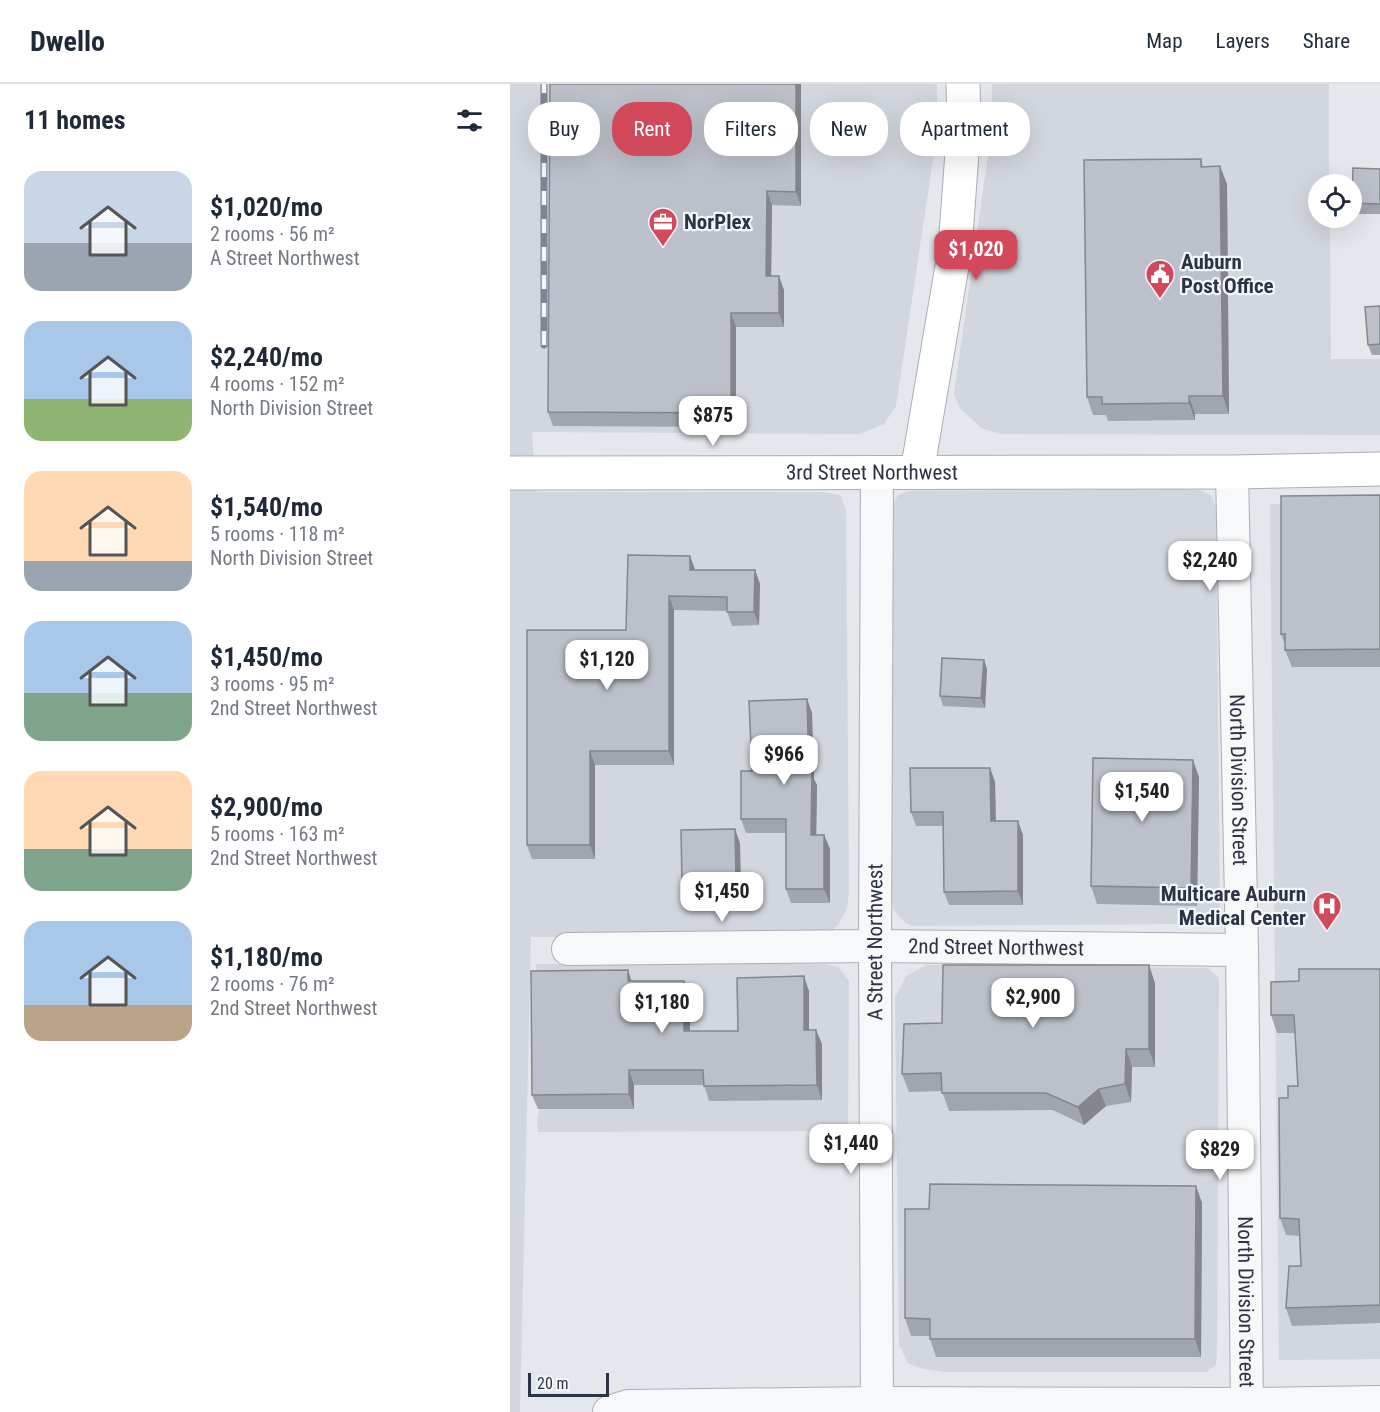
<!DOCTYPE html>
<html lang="en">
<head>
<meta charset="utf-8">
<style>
	body { margin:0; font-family:"Roboto Condensed",sans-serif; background:#f6f6f7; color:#1f2937; height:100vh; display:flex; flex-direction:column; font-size:22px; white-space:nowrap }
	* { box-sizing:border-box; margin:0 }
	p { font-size:20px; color:#747a83 }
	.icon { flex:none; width:33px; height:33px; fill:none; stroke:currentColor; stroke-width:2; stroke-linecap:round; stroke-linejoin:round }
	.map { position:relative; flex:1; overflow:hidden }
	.panel { display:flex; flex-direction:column; background:#fff; width:510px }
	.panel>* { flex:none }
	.banner { position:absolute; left:18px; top:18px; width:570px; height:54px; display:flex; gap:12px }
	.fabs { position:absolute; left:798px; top:90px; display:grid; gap:12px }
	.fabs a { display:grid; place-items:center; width:54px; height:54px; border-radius:50%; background:#fff; box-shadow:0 6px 24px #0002; font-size:30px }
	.scale { position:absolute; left:18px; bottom:15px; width:81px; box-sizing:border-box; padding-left:6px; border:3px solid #2b3445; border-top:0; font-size:16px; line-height:21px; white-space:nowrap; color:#2b3445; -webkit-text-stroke:4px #f4f6f9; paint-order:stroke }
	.price { position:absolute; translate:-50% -51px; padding:0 14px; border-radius:12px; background:#fff; color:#222; font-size:20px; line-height:39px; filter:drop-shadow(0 2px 3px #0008) }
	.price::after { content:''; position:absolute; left:50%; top:36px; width:18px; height:14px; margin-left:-9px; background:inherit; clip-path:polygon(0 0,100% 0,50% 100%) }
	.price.active { background:#d1495b; color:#fff }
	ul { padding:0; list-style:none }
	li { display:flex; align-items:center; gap:18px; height:150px; padding:0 24px }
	li span { display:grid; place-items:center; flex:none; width:168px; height:120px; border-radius:18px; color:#555 }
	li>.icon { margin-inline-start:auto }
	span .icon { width:72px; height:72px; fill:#fffc; stroke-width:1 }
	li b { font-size:26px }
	h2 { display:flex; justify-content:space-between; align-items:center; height:72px; padding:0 24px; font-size:26px }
	.tag { padding:0 21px; border-radius:24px; background:#fff; box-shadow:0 6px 24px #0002; font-size:21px; line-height:54px }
	.tag.active { background:#d1495b; color:#fff }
	header { display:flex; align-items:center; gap:36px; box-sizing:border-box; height:84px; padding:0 30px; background:#fff; border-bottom:2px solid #e0e1e3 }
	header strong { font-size:28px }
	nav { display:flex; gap:33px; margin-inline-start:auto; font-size:21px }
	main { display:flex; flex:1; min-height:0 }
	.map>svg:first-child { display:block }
	.built { fill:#d2d6de }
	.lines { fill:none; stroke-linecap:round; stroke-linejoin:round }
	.street-casing { stroke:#a9aeb7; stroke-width:34 }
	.secondary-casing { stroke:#a9aeb7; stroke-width:35 }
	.street { stroke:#f7f8fa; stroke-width:32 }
	.secondary { stroke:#fff; stroke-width:33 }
	.rail-casing { stroke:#7d8696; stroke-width:7 }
	.rail { stroke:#f4f6f9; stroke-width:4.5; stroke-dasharray:14; stroke-linecap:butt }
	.wall { fill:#a1a5ae }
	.shaded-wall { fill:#83868d }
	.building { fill:#bbc0ca; stroke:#83868d; stroke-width:1.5 }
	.labels { text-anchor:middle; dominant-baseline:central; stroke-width:4.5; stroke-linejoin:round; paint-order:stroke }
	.poi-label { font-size:21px; font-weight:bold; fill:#2b3445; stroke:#f4f6f9; text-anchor:start }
	.street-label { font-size:21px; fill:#2b3445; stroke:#f4f6f9 }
</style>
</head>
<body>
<header>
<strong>Dwello</strong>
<nav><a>Map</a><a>Layers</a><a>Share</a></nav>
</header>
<main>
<section class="panel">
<h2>11 homes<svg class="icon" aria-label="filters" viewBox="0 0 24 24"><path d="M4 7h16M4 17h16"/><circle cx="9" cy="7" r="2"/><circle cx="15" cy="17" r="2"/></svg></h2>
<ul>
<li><span style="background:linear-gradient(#c9d6e8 60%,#9aa5b1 0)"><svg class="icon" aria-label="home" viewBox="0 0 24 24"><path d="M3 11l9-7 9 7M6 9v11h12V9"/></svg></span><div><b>$1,020/mo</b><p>2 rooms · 56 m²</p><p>A Street Northwest</p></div></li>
<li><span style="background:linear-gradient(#a9c7e8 65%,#8fb573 0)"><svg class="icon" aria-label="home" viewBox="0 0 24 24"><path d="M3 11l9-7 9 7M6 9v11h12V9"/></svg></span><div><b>$2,240/mo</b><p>4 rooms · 152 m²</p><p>North Division Street</p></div></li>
<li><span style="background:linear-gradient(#ffd9b3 75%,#9aa5b1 0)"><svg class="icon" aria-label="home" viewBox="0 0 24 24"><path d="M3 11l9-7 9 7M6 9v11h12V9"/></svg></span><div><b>$1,540/mo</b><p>5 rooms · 118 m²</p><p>North Division Street</p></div></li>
<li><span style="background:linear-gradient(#a9c7e8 60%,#7fa58c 0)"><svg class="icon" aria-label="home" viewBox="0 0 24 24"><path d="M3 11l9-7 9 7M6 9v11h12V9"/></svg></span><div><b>$1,450/mo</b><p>3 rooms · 95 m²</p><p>2nd Street Northwest</p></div></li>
<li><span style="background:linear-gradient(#ffd9b3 65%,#7fa58c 0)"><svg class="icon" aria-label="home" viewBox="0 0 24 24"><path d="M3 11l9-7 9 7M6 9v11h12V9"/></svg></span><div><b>$2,900/mo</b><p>5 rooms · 163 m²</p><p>2nd Street Northwest</p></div></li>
<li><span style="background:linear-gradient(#a9c7e8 70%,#b9a48a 0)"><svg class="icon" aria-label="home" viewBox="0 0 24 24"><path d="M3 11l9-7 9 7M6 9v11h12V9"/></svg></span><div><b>$1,180/mo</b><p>2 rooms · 76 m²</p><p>2nd Street Northwest</p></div></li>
</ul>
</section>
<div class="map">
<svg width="870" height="1328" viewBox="0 0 870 1328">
	<rect width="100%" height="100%" fill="#e4e7ec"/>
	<!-- built -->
	<g class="built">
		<polygon points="0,0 427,0 427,49 386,322 374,340 350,350 22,348 26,408 313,408 330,411 336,426 339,807 337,825 328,841 314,853 21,853 10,1328 0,1328"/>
		<polygon points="482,0 819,0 819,100 808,100 808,134 820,134 821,275 870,275 870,351 490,350 471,344 450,324 444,310 482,44"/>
		<polygon points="668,405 689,406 701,411 706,424 710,822 706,831 693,837 677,840 403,842 397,840 390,834 383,824 381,814 379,427 388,411 398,407"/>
		<polygon points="870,419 870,1275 769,1276 760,420"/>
		<polygon points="26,880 316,880 328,883 339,897 338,1047 28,1048 27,1037 31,1018"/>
		<polygon points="416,881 698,884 709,894 707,1266 706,1281 696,1288 434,1288 413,1285 398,1279 389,1261 385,914 396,892"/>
	</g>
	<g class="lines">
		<!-- street casing -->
		<g class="street-casing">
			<g id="street">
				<path id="s1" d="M722 388 732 866 737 1328"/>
				<path id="s2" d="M58 865 365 862 732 866"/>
				<polyline points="99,1328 118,1322 367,1319 738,1320 870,1318"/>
				<path id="s3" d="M367 1328 365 862 367 388"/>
			</g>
		</g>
		<!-- secondary casing -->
		<g class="secondary-casing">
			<g id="secondary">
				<polyline points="407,388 445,165 454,41 453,0"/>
				<path id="s4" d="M0 389 722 388 870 385"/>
			</g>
		</g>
		<!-- street -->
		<use href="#street" class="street"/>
		<!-- secondary -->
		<use href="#secondary" class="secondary"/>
		<!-- rail casing -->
		<g class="rail-casing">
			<polyline id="rail" points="34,261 34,0"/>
		</g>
		<!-- rail -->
		<use href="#rail" class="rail"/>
	</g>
	<!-- wall -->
	<g class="wall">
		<polygon points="291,0 291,122 262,121 261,192 274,206 274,243 226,243 226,343 43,342 38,328"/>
		<polygon points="691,75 693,83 717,100 719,330 685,330 685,336 598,337 596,331 583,331 577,313"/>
		<polygon points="870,85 870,130 846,130 842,119"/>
		<polygon points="870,222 870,271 862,271 858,261"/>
		<polygon points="870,411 870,583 782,583 775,566 775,561 771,550"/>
		<polygon points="185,485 185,486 245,486 250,500 249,541 222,542 217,527 164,526 164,681 85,681 85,775 22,775 17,761 116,546"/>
		<polygon points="474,576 477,585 475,624 433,622 430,612"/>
		<polygon points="297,615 302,629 304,695 307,701 306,751 314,751 320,765 320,819 281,819 276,805 276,749 236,749 231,735 242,687"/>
		<polygon points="480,684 485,698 486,737 513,751 513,821 439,821 434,808 433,742 406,742 401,728"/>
		<polygon points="689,693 687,822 587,820 581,802"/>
		<polygon points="230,759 231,813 177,814 172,800"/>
		<polygon points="870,885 870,1239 782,1242 776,1224 791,1182 790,1152 776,1151 770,1134 778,1014 788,1002 785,949 767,949 761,931 789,897"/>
		<polygon points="122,897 174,897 180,912 180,947 228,947 299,907 299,946 306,946 312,960 312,1016 199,1017 194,1001 124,1001 124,1025 28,1025 22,1011"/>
		<polygon points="645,899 645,983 622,983 621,1018 596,1022 574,1041 543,1026 439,1027 432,1007 399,1008 392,990 432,939"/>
		<polygon points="686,1102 692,1119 691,1273 426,1273 420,1255 420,1252 401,1252 395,1234 419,1125"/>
	</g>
	<!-- shaded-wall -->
	<g class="shaded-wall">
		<polygon points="286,0 291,0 291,122 286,108"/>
		<polygon points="710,82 717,100 719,330 713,312"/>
		<polygon points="257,107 262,121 261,206 256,192"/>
		<polygon points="269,192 274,206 274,243 269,229"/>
		<polygon points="221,229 226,243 226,343 221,329"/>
		<polygon points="679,312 685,330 685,336 679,319"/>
		<polygon points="180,472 185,485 185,500 180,486"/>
		<polygon points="245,486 250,500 249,541 244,528"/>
		<polygon points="159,512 164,526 164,681 159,667"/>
		<polygon points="474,576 477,585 475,624 471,614"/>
		<polygon points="297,615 302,629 304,695 307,701 306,765 301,751"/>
		<polygon points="80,667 85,681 85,775 80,761"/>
		<polygon points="683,676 689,693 687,822 681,804"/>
		<polygon points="480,684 485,698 486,751 481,737"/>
		<polygon points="508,737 513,751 513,821 508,807"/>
		<polygon points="225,745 230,759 231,813 226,799"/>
		<polygon points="314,751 320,765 320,819 314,805"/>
		<polygon points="639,881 645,899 645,983 639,965"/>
		<polygon points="118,886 123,901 118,897"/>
		<polygon points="294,892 299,907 299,961 294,946"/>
		<polygon points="174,897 180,912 180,962 174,947"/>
		<polygon points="306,946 312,960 312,1016 307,1001"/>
		<polygon points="616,965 622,983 621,1018 615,1000"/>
		<polygon points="119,986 124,1001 124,1025 119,1010"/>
		<polygon points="589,1005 596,1022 574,1041 568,1023"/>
		<polygon points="686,1102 692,1119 691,1273 685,1255"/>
	</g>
	<!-- building -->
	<g class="building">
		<polygon points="40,0 286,0 286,108 257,107 256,192 269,192 269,229 221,229 221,329 38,328"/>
		<polygon points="691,75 691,83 710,82 713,312 679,312 679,319 592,320 592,313 577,313 574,76"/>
		<polygon points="843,84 870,85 870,120 842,119"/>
		<polygon points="870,222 870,260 858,261 855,223"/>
		<polygon points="870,411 870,565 775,566 775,550 771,550 771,412"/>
		<polygon points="118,471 180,472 180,486 245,486 244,528 217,528 217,513 159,512 159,667 80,667 80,761 17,761 17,546 116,546"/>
		<polygon points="432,574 474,576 471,614 430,612"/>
		<polygon points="297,615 299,688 302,688 301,751 314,751 314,805 276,805 276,735 231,735 231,687 242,687 239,617"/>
		<polygon points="583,674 683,676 681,804 581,802"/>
		<polygon points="400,684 480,684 481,737 508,737 508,807 434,808 433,728 401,728"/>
		<polygon points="225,745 226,799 172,800 171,746"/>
		<polygon points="433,881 639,881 639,965 616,965 615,1000 589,1005 568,1023 536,1009 432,1009 431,989 392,990 394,940 432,939"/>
		<polygon points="789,885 870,885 870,1221 776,1224 779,1182 791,1182 789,1135 770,1134 769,1014 778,1014 778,1002 788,1002 784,931 761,931 761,898 789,897"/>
		<polygon points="118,886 118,897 174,897 174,947 228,947 227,894 294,892 294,946 306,946 307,1001 194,1002 193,986 119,986 119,1010 22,1011 21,887"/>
		<polygon points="420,1100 686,1102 685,1255 420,1255 420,1235 395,1234 395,1125 419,1125"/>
	</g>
	<!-- icons -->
	<defs>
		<g id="office-pin" transform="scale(1.5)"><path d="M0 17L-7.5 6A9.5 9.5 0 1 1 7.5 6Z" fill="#d1495b" stroke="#f4f6f9"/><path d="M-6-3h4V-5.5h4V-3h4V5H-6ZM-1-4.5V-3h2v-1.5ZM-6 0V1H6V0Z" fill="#fff"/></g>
		<g id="civic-pin" transform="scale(1.5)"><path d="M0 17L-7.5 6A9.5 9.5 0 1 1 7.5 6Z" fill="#d1495b" stroke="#f4f6f9"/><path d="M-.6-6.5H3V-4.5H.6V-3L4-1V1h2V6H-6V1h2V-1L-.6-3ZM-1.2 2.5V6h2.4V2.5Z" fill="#fff"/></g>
		<g id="hospital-pin" transform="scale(1.5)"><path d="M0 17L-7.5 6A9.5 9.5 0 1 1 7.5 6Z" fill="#d1495b" stroke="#f4f6f9"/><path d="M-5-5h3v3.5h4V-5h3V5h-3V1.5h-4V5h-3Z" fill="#fff"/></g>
	</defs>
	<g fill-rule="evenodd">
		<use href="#office-pin" x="153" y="138"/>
		<use href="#civic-pin" x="650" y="190"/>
		<use href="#hospital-pin" x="817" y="822"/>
	</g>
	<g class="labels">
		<!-- poi labels -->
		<g class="poi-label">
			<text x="174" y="138">NorPlex</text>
			<text x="671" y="178">Auburn<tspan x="671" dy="24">Post Office</tspan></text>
			<text x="796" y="810" text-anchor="end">Multicare Auburn<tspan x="796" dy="24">Medical Center</tspan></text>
		</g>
		<!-- street labels -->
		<g class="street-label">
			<text stroke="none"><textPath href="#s4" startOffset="362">3rd Street Northwest</textPath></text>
			<text stroke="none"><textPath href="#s1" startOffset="308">North Division Street</textPath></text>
			<text stroke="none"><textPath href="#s3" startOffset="470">A Street Northwest</textPath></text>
			<text stroke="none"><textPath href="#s2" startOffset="428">2nd Street Northwest</textPath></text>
			<text stroke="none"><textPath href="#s1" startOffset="830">North Division Street</textPath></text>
		</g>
	</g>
</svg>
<div class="fabs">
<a><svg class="icon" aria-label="locate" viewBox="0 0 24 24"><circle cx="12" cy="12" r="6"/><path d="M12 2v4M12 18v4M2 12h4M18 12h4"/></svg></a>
</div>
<div class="scale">20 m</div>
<b class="price active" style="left:466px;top:197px">$1,020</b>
<b class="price" style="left:203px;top:363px">$875</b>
<b class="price" style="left:700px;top:508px">$2,240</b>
<b class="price" style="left:97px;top:607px">$1,120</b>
<b class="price" style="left:274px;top:702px">$966</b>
<b class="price" style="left:632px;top:739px">$1,540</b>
<b class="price" style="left:212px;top:839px">$1,450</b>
<b class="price" style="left:523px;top:945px">$2,900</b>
<b class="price" style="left:152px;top:950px">$1,180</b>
<b class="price" style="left:341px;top:1091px">$1,440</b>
<b class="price" style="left:710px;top:1097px">$829</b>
<div class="banner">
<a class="tag">Buy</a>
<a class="tag active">Rent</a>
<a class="tag">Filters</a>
<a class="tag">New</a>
<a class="tag">Apartment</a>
</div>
</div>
</main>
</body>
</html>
